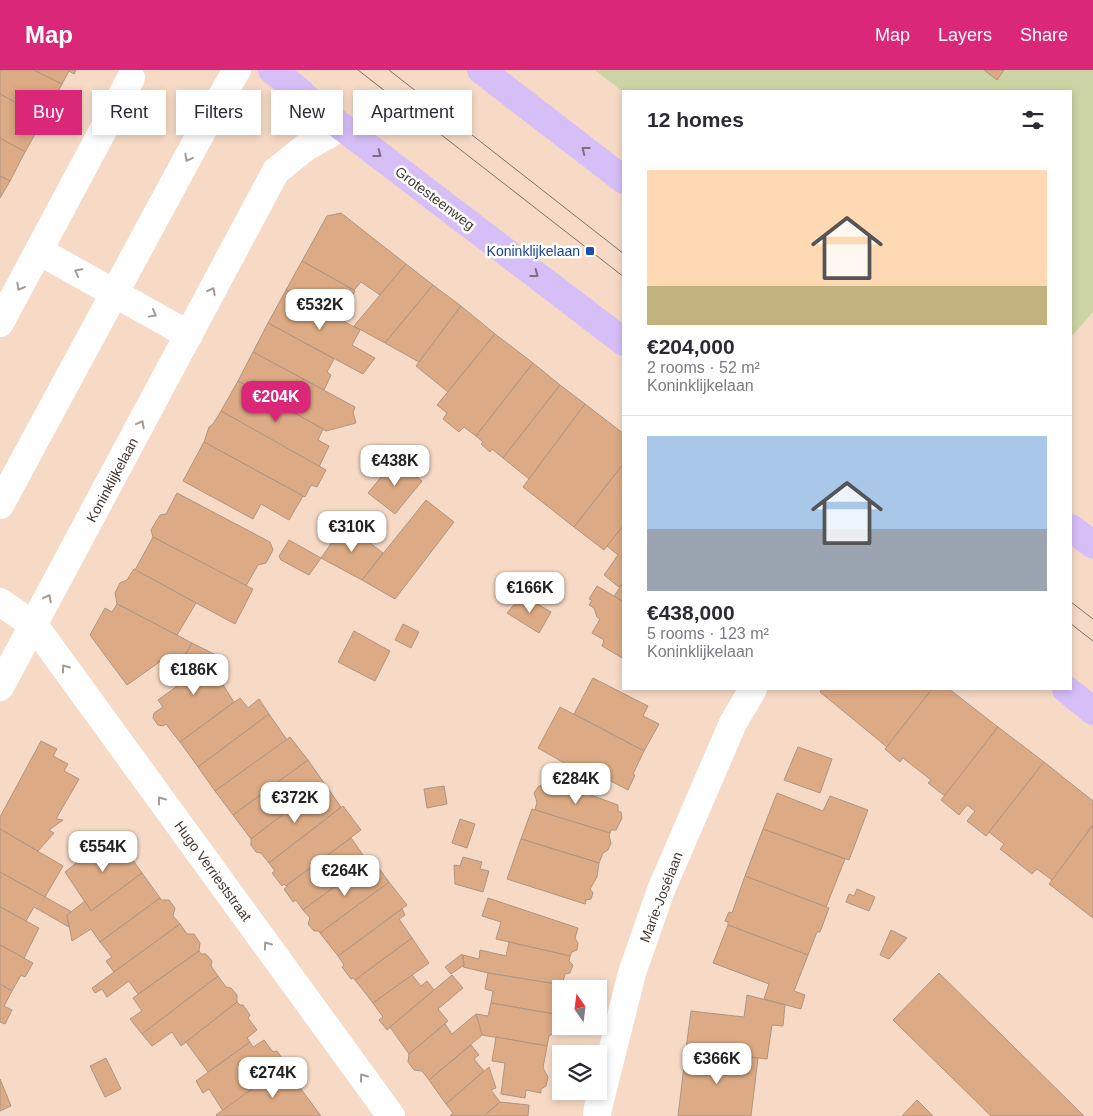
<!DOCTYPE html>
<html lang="en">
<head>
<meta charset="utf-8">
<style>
	body { margin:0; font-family:Helvetica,sans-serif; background:#f2f2f3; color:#2b2b33; height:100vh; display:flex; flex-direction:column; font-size:19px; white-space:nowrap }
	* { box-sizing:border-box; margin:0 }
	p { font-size:16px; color:#7c7c81 }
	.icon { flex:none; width:28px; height:28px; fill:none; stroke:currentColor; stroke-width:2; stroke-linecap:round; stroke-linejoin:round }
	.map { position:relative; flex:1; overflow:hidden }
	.sheet { position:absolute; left:622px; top:20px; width:450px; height:600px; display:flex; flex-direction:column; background:#fff; border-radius:0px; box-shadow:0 2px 8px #0003 }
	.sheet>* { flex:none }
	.guide { position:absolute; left:15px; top:20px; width:475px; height:45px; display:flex; gap:10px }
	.needle { width:32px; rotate:346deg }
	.buttons { position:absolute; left:552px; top:910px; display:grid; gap:10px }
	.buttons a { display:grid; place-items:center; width:55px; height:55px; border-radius:0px; background:#fff; box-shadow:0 2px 8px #0003; font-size:25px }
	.price { position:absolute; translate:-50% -42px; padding:0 11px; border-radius:10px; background:#fff; color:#222; font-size:16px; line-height:32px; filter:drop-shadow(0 1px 2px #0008) }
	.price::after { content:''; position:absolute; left:50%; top:30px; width:15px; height:11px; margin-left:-8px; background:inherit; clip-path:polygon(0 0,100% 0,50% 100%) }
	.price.current { background:#db2777; color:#fff }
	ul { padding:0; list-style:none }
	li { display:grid; align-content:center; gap:10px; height:265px; padding:0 25px }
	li+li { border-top:1px solid #e1e1e2 }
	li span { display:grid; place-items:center; height:155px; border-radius:0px; color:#555 }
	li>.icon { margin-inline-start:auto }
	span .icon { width:90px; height:90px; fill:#fffc; stroke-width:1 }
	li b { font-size:21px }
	h2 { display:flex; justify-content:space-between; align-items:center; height:60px; padding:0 25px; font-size:21px }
	.chip { padding:0 18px; border-radius:0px; background:#fff; box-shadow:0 2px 8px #0003; font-size:18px; line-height:45px }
	.chip.current { background:#db2777; color:#fff }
	header { display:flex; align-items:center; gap:30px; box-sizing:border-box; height:70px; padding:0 25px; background:#db2777; color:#fff }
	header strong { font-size:24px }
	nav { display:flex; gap:28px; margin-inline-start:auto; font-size:18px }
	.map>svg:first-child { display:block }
	.green { fill:#ccd4a5 }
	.building { fill:#dcaa84; stroke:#af9582 }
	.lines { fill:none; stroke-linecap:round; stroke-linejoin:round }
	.street { stroke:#fff; stroke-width:28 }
	.primary { stroke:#d6bef7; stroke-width:28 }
	.tram { stroke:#817064; stroke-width:1 }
	.oneway { stroke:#7e6e80 }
	.oneway2 { stroke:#a19c98 }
	.transit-dot { fill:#1a4fb4; stroke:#fff; stroke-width:2 }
	.labels { text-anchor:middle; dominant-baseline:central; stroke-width:5; stroke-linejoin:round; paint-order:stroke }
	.street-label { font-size:14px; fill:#433830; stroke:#fff }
	.transit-label { font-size:14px; fill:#164399; stroke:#fff; text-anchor:end }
</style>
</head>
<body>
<header>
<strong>Map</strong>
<nav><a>Map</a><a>Layers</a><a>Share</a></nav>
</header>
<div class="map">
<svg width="1093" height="1046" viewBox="0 0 1093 1046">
	<rect width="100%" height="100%" fill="#f6dac6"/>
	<!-- green -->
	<polygon class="green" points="595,0 1093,0 1093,242 1071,267 1071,21 624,21 624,23"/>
	<!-- building -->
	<g class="building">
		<polygon points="0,0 34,0 62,14 54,29 56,30 58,35 52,45 45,46 44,48 0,24"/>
		<polygon points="34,0 76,0 74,4 69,1 62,14"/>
		<polygon points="984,0 1004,0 997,10"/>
		<polygon points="0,24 44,48 25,82 0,68"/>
		<polygon points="0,68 25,82 10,111 0,106"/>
		<polygon points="0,106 10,111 0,128"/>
		<polygon points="341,143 406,194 380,225 361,212 354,220 302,191 327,146"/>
		<polygon points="302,191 355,221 340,249 286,220"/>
		<polygon points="406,194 433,215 385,273 354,256"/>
		<polygon points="433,215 461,236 419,292 385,273"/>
		<polygon points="286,220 360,260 352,275 375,288 363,304 268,253"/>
		<polygon points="461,236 495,264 448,322 416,296"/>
		<polygon points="268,253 334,289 327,302 331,305 324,320 253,282"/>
		<polygon points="495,264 533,293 476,366 464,357 459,362 443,349 447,343 437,335"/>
		<polygon points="253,282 355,337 353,342 356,353 326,361 238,311"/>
		<polygon points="533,293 560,315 503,388 492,379 490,382 481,374 483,372 476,366"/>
		<polygon points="238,311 323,359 318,370 329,376 319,397 221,341"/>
		<polygon points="560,315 585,334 529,409 503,388"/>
		<polygon points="585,334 624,364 624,393 574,457 523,417"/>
		<polygon points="221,341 326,400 317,417 311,415 305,427 204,372 209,357 213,354"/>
		<polygon points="204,372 303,426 289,450 261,434 253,449 183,411"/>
		<polygon points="395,390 422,411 395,444 368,423"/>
		<polygon points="624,393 624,455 604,480 574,457"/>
		<polygon points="177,423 270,472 273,480 266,493 258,495 246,516 153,467 151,460 160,445 166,444"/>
		<polygon points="426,430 454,452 395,529 362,510"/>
		<polygon points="345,454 383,483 362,510 321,488"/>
		<polygon points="624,455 624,512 619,517 604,505 618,485 607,476"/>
		<polygon points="153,467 253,519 235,554 135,500"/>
		<polygon points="289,470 321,488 309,505 281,490 279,486"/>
		<polygon points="134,499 196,533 177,565 117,534 115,523 120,513 127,510"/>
		<polygon points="624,512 624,532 614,526"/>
		<polygon points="597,516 624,532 624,589 602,576 604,570 592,563 600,549 597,547 594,538 589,535 592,530 589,529"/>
		<polygon points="522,525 551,542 539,563 507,543"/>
		<polygon points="117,534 192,573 179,596 165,588 127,615 90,565 105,538 112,542"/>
		<polygon points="403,554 419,562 411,578 395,570"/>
		<polygon points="354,561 390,581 375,611 338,592"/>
		<polygon points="192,573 218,586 212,598 234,632 180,672 166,654 163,656 158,655 153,648 154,643 163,637 158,630 194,604 179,596"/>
		<polygon points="593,608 648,636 643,646 659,654 644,681 574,644"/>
		<polygon points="822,619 932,619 887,677 820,622"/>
		<polygon points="932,619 949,619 998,657 945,726 928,713 931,710 903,688 900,692 885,679"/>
		<polygon points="240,628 248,638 259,629 269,644 198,697 180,672"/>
		<polygon points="560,637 644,681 633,704 635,705 628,720 605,708 601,714 538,678"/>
		<polygon points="269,644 287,670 215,721 198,697"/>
		<polygon points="998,657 1044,692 986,766 967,751 975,741 967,735 959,745 941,730"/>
		<polygon points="290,667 308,690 233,745 215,721"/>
		<polygon points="41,671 57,679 53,686 68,694 64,701 79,709 56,749 63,750 49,760 54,763 38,781 0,759 0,747"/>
		<polygon points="798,677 832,689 820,723 784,710"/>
		<polygon points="308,690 324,713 251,769 233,745"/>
		<polygon points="1044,692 1093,731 1093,755 1052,810 1037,799 1032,804 1000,779 1004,774 989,762"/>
		<polygon points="548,703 589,718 588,724 618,735 618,741 621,742 622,748 616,760 611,760 610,763 535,740 537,732 534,723 538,717 545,713"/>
		<polygon points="324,713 341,737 269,793 261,783 256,782 251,775 251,769"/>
		<polygon points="444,716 447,734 427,738 424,719"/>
		<polygon points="777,723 823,741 830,726 868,740 849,790 763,759"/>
		<polygon points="343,736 361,760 286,816 284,814 282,816 272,803 275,801 269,793"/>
		<polygon points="532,739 610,763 609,766 611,773 608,780 603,783 599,793 521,769"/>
		<polygon points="460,749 475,754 467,778 452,773"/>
		<polygon points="1093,755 1093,848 1049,814"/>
		<polygon points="0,759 63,796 45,827 0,802"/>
		<polygon points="763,759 845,789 826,837 745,806"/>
		<polygon points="107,768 113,777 121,772 127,773 132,779 130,786 142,803 91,841 65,802"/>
		<polygon points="351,768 368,792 303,840 296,830 293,832 284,819 287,817 286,816"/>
		<polygon points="521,769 599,793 597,807 590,819 593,823 591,829 586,830 585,834 507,809"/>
		<polygon points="463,787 482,792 480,799 489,801 483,822 455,814 454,795 460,796"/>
		<polygon points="372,789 389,812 320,863 319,861 314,861 308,854 310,848 303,840"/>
		<polygon points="0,802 72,842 67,845 69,857 34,837 26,851 0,837"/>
		<polygon points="142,803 160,828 100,872 91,859 72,871 67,845 85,831 91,841"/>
		<polygon points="745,806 829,838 820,862 817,862 808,885 728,855 728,852 725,851 729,842 732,843"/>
		<polygon points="389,812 407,835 338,886 320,863"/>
		<polygon points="857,819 875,827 869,841 846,832 849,824 854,826"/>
		<polygon points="160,828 161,830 169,830 175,838 173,846 180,854 114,902 106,891 112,887 100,872"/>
		<polygon points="488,828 578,858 575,868 578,873 577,880 572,882 570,886 496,869 501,852 482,846"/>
		<polygon points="0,837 39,858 24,888 0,875"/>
		<polygon points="402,839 405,845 399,849 412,868 355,910 353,908 351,909 342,897 344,895 338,886"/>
		<polygon points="180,854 187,864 194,864 200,873 199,881 138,924 129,911 107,927 102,919 95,923 92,918"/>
		<polygon points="728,855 808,885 794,921 805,925 801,939 764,929 769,914 713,893"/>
		<polygon points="891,860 907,868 889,889 880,885"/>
		<polygon points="412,868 429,893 373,933 355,910"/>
		<polygon points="509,872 570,886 569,891 573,895 570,903 565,904 562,915 488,903 463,897 464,895 463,885 479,889 480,880 506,886"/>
		<polygon points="0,875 33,893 25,907 21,905 12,921 0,914"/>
		<polygon points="199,881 201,884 206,884 212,891 211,896 218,906 142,964 130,949 142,941 133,928"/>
		<polygon points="462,884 464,895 451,904 445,897"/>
		<polygon points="488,903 562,915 560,934 557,934 554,944 491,933 493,921 485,919"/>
		<polygon points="939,903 1084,1046 991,1046 893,950"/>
		<polygon points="412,905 421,916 427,911 434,920 387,960 379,950 383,947 373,933"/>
		<polygon points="452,905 463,918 438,939 448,951 409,984 390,957"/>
		<polygon points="218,906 226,917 231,918 237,925 237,932 181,976 172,962 152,976 142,964"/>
		<polygon points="0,914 12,921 4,936 12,940 5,954 0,952"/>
		<polygon points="747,925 785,935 783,956 772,955 767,989 686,979 691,941 744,947"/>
		<polygon points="237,932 240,935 243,935 250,945 248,948 257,960 247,968 250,972 208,1002 186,972"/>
		<polygon points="491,933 554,944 553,946 558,952 556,962 549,966 547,976 482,965 476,944 488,946"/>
		<polygon points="476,944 482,965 429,1010 422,1001 414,1000 408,992 409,984 445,954 452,964"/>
		<polygon points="496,967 547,976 543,998 548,1007 546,1016 541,1019 541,1023 526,1020 525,1028 501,1024 505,993 492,991"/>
		<polygon points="264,970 273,982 277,981 284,991 283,994 284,996 223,1041 209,1019 203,1023 196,1011 250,972 253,977"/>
		<polygon points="471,975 479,985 474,989 484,1001 446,1034 429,1010"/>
		<polygon points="686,979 758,988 751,1046 678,1046"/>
		<polygon points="106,988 121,1019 105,1027 90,996"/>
		<polygon points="284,996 321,1046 217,1046 216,1045"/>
		<polygon points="489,997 496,1018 491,1020 500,1032 484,1046 450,1046 453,1043 446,1034"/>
		<polygon points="0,1009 11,1036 0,1041"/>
		<polygon points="917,1030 933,1046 902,1046"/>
		<polygon points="500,1032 529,1035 528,1046 484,1046"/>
	</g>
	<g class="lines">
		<!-- street -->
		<g class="street">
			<polyline points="39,181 189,265"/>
			<polyline points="0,253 131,8"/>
			<polyline points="0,435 214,39 237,0"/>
			<polyline points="0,532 34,555 391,1046"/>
			<polyline points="0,617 276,101 306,77 342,57"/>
			<polyline points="597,1046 598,1038 632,903 661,820 733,653 753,619"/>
		</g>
		<!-- primary -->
		<g class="primary">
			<polyline points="272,0 298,20 312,34 624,272"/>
			<polyline points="481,0 624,110"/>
			<polyline points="1071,458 1093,475"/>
			<polyline points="1066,619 1093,641"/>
		</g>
		<!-- tram -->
		<g class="tram">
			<polyline points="358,0 624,207"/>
			<polyline points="389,0 624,184"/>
			<polyline points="1071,532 1093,549"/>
			<polyline points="1071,554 1093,571"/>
		</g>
	</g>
	<!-- one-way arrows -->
	<defs><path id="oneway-chevron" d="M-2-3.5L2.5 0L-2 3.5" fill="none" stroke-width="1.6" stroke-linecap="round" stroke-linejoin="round" transform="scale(1.25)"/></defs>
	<g class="oneway">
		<use href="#oneway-chevron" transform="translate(585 80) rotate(-142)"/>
		<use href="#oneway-chevron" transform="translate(378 84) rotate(37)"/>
		<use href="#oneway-chevron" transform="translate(535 204) rotate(37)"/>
	</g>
	<g class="oneway2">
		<use href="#oneway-chevron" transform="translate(188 88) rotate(118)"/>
		<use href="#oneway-chevron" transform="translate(78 202) rotate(-152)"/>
		<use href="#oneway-chevron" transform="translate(20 217) rotate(119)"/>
		<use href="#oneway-chevron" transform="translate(212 221) rotate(-62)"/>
		<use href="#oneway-chevron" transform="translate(153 244) rotate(29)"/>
		<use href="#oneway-chevron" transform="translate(141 354) rotate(-62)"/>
		<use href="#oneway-chevron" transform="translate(48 528) rotate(-62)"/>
		<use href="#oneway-chevron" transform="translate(65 598) rotate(-126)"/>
		<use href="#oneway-chevron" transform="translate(161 730) rotate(-126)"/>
		<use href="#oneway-chevron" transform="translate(267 875) rotate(-126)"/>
		<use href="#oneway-chevron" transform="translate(363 1007) rotate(-126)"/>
	</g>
	<!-- markers -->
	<rect class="transit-dot" x="585" y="176" width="10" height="10" rx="2.5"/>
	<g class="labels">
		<!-- street labels -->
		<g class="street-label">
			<text transform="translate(435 128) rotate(37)">Grotesteenweg</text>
			<text transform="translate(112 410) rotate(-62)">Koninklijkelaan</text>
			<text transform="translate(213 801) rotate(54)">Hugo Verrieststraat</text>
			<text transform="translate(661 827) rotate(-69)">Marie-Josélaan</text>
		</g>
		<!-- transit labels -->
		<g class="transit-label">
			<text x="580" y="181">Koninklijkelaan</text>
		</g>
	</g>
</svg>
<div class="buttons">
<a><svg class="needle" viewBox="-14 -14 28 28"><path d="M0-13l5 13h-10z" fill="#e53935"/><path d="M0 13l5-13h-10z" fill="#7c7c81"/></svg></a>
<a><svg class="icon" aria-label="layers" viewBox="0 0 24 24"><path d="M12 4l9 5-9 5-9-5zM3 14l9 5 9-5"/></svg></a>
</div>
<b class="price" style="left:320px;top:261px">€532K</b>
<b class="price current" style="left:276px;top:353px">€204K</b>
<b class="price" style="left:395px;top:417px">€438K</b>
<b class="price" style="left:352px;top:483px">€310K</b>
<b class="price" style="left:530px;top:544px">€166K</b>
<b class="price" style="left:194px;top:626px">€186K</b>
<b class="price" style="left:576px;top:735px">€284K</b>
<b class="price" style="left:295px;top:754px">€372K</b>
<b class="price" style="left:103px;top:803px">€554K</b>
<b class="price" style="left:345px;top:827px">€264K</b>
<b class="price" style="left:717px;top:1015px">€366K</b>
<b class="price" style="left:273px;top:1029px">€274K</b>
<div class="guide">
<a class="chip current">Buy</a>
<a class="chip">Rent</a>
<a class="chip">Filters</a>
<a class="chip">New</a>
<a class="chip">Apartment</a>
</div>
<section class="sheet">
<h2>12 homes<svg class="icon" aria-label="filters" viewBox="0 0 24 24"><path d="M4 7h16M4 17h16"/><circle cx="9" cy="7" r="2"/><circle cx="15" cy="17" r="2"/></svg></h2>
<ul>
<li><span style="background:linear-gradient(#ffd9b3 75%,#c2b280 0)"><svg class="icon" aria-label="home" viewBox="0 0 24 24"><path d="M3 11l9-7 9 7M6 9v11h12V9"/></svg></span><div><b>€204,000</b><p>2 rooms · 52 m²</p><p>Koninklijkelaan</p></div></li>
<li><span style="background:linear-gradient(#a9c7e8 60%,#9aa5b1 0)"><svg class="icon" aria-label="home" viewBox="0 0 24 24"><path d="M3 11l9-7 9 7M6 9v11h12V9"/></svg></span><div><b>€438,000</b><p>5 rooms · 123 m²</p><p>Koninklijkelaan</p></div></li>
</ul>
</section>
</div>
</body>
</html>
